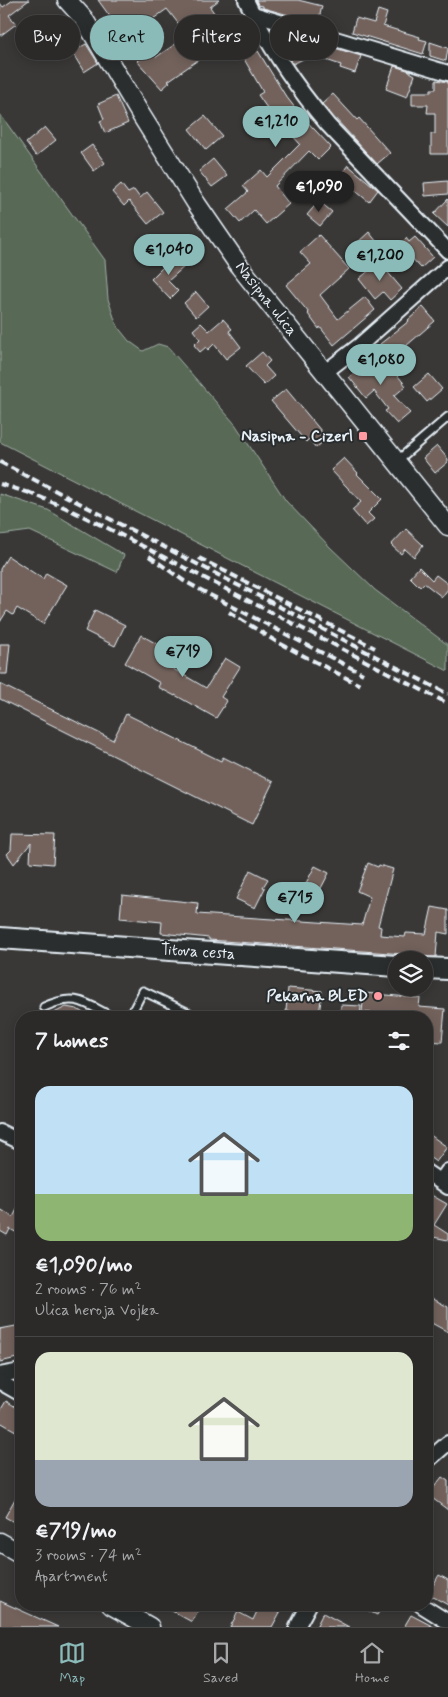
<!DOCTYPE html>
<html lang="en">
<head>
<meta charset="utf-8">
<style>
	body { margin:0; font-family:Mynerve,sans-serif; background:#333231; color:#f1f3f6; height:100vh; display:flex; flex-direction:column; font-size:19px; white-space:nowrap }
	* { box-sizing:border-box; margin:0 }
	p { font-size:16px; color:#a6a7a8 }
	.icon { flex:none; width:28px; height:28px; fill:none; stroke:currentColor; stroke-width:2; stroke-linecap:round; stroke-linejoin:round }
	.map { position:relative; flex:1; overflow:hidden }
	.drawer { position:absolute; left:15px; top:1011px; width:418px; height:600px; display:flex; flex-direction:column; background:#2b2a29; border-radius:20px; box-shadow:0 2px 12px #0003,0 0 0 1px #474646 }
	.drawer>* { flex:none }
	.banner { position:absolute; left:15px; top:15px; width:419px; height:45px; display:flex; gap:10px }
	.tools { position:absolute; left:388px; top:951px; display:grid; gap:10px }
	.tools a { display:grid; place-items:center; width:45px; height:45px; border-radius:50%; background:#2b2a29; box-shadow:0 2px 12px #0003,0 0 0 1px #474646; font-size:25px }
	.price { position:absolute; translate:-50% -42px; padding:0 11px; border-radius:18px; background:#8bbbb9; color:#111; font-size:16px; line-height:32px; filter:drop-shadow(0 1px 2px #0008) }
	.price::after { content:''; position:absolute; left:50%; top:30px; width:15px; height:11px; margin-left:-8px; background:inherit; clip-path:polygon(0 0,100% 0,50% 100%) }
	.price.selected { background:#222; color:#fff }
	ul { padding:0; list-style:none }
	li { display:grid; align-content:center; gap:10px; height:265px; padding:0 20px }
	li+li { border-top:1px solid #474646 }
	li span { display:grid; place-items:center; height:155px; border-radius:15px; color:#555 }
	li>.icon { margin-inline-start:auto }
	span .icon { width:90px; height:90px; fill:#fffc; stroke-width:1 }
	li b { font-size:21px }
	h2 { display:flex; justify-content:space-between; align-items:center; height:60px; padding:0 20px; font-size:21px }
	.tag { padding:0 18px; border-radius:22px; background:#2b2a29; box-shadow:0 2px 12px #0003,0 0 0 1px #474646; font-size:18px; line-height:45px }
	.tag.selected { background:#8bbbb9; color:#111 }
	.menu { display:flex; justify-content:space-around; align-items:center; height:70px; border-top:1px solid #474646; background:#2b2a29; font-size:14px; color:#a6a7a8 }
	.menu a { display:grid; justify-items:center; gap:2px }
	.menu .selected { color:#8bbbb9 }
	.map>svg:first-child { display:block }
	.green { fill:#596b55; stroke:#a0aea6 }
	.building { fill:#73625b; stroke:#e8f1f8; fill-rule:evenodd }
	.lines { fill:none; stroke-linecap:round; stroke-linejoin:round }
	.service-casing { stroke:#e8f1f8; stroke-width:11 }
	.minor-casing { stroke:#e8f1f8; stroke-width:18 }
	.tertiary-casing { stroke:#e8f1f8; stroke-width:21 }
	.secondary-casing { stroke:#e8f1f8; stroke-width:24 }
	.service { stroke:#2a2d2e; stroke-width:7 }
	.minor { stroke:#2a2d2e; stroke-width:14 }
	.tertiary { stroke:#2a2d2e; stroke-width:18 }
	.secondary { stroke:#2a2d2e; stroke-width:20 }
	.rail { stroke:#e8f1f8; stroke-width:4; stroke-dasharray:8 4; stroke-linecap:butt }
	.poi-dot { fill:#ff9aa2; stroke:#2a2d2e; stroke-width:2 }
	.labels { text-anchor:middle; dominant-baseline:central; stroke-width:4; stroke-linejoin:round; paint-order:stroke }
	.street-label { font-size:16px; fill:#e8f1f8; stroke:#2a2d2e }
	.poi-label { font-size:16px; font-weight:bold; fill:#e8f1f8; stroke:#2a2d2e; text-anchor:end }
</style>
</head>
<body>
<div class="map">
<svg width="448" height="1627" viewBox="0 0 448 1627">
	<rect width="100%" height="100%" fill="#393837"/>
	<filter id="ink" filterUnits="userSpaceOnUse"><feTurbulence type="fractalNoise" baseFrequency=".02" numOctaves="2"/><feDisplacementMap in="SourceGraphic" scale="10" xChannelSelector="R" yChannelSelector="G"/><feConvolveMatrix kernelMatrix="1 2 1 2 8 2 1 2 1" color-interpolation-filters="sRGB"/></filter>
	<g filter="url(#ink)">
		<!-- green -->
		<g class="green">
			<polygon points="0,114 105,260 108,299 117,326 129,341 143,351 158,344 168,347 235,424 286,501 330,547 375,590 448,645 448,671 0,442"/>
			<polygon points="0,494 48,510 124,555 117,572 30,531 0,535"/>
		</g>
		<!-- building -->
		<g class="building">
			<polygon points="13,0 29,0 9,15 16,24 0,36 0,3 3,7"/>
			<path d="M98 0H219L210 7 231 37 168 81 170 82 162 89 137 61 140 58ZM167 9 188 36 156 57 141 37 150 30 146 24Z"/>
			<polygon points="256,0 298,0 322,6 318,23 263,8 263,6 258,5"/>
			<polygon points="378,10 387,13 383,26 420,37 419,39 427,41 423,54 352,32 356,18 374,23"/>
			<polygon points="44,17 54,30 63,23 69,31 45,50 29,29"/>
			<polygon points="303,42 309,56 293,64 284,51"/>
			<polygon points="430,42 448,48 446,61 430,56"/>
			<polygon points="318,43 361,56 355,73 340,68 341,65 314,56"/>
			<polygon points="86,44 98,63 84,72 72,52"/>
			<polygon points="258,51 285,95 299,113 331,147 318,160 309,151 275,186 289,204 266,224 254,210 240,223 228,209 248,192 243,186 261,170 267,177 300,144 284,126 283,127 269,111 258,95 263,92 244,59"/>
			<polygon points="394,66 410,71 410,72 415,75 407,97 386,89"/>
			<polygon points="436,80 448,82 448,154 431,154 431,134 435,134 435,113 427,113 428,105 412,105 412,92 431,92 431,89 436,89"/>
			<polygon points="333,94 357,120 359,118 390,153 377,164 322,104"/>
			<polygon points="116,96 128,123 105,133 100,121 104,119 98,104"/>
			<polygon points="205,116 222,136 206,150 189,129"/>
			<polygon points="45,127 56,140 36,156 26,143"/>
			<polygon points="92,145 105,163 94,171 81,153"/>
			<polygon points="213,159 227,176 212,187 199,171"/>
			<polygon points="348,165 378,190 369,202 339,177"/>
			<polygon points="448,181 448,194 425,196 424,183"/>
			<polygon points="121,184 128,193 134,190 140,198 147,192 163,212 148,224 129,201 124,206 112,192"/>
			<polygon points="448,199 448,227 434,214"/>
			<polygon points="319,201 332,212 320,226 307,215"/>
			<polygon points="369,232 377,242 364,253 356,244"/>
			<polygon points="319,235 349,269 320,295 338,319 365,297 375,310 334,345 320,327 319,329 308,314 309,313 286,285 311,264 300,252"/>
			<polygon points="415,237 433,257 421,268 406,252 403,254 397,247 406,238 409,242"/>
			<polygon points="176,254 186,265 168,281 178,291 170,299 151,279"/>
			<polygon points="379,262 402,289 390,300 383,292 375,299 359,279"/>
			<polygon points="196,292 208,306 196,317 184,303"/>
			<polygon points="423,307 435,321 391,359 380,344 409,321 408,320"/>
			<polygon points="223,319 232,329 229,331 241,347 226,359 214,344 208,350 206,347 200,352 194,345 200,339 193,330 201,323 209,331"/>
			<polygon points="262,352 270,361 265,366 274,376 264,385 246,366"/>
			<polygon points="383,357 406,386 394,396 410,413 397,424 385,411 388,409 374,391 366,398 349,377 358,370 354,366 364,358 371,367"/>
			<polygon points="429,374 442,389 427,402 414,387"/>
			<polygon points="286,389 327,438 316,448 309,439 306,442 271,401"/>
			<polygon points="437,446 448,459 448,462 435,473 423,458"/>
			<polygon points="344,458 358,473 357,474 382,499 368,513 374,519 366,526 352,510 361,502 331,470"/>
			<polygon points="406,529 423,545 414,557 405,549 401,554 391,545"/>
			<polygon points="8,556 43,579 46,573 67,585 43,624 17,608 13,615 7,611 0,622 0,569"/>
			<polygon points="419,567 432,580 436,575 448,584 448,589 442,597 424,583 420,587 410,577"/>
			<polygon points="95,610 125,625 115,646 85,631"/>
			<polygon points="141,635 164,648 158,660 206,688 225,658 240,667 221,697 227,701 216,718 175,695 175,696 158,687 160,683 125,663"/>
			<polygon points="0,644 10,644 7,674 0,674"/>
			<polygon points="0,684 113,740 126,714 221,761 223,757 273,782 252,825 0,699"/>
			<polygon points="12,834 55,835 53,864 30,862 31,843 14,864 7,854 11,850"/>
			<polygon points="368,863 378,867 379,865 393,869 378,926 381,927 380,935 405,937 406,933 426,934 432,907 448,910 448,934 438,932 436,957 421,957 404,955 404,954 209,940 209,938 161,933 162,922 120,918 122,895 198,903 197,914 362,925 370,897 357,891"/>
			<polygon points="315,866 329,873 319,892 305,885"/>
			<polygon points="250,870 268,879 263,887 265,888 255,908 236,899"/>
			<polygon points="288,988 322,991 319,1015 307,1014 307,1018 296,1018 297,1012 286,1011"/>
			<polygon points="364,993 420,998 419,1007 445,1009 442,1042 426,1041 426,1017 362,1012"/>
			<polygon points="341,1005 361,1006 360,1018 340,1018"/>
			<polygon points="66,1007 77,1009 91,1018 44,1018"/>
			<polygon points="426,1132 447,1147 436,1162 426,1155"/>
			<polygon points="426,1192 447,1204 434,1225 448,1234 448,1240 428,1236 426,1239"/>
			<polygon points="21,1202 21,1235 10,1229 7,1235 0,1231 0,1209 13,1217"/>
			<polygon points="426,1295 448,1307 448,1332 426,1320"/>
			<polygon points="21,1325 21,1357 0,1362 0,1329"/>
			<polygon points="6,1401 21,1410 21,1434 0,1422 0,1411"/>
			<polygon points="442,1477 448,1481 448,1510 428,1495"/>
			<polygon points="21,1488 21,1526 5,1517"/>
			<polygon points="439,1575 448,1580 448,1605 428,1594"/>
			<polygon points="0,1601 58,1627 0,1627"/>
			<polygon points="161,1605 201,1605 192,1622"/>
			<polygon points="260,1605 284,1605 272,1627 230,1627 238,1612 253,1620"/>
			<polygon points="357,1605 383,1605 377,1615"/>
			<polygon points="323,1613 349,1627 316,1627"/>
			<polygon points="411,1615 434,1627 404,1627"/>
		</g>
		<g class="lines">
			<!-- service casing -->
			<g class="service-casing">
				<g id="service">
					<polyline points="397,461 448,417"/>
					<path d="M44 1007C76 992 85 1003 114 1018"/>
					<polyline points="132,1012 143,1018"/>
					<polyline points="129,1018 143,991 195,1016"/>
				</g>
			</g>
			<!-- minor casing -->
			<g class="minor-casing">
				<g id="minor">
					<path d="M246 0C268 46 296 87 328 125L448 251"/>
					<polyline points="253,14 448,73"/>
					<polyline points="324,373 360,345 448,267"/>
					<polyline points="0,1132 21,1142"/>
					<polyline points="426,1172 448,1187"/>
					<polyline points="441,1181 448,1171"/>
					<polyline points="0,1375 21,1371"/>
					<polyline points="0,1382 21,1394"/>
					<polyline points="426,1462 448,1443"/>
					<polyline points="421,1605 448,1622"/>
					<polyline points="297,1627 309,1605"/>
				</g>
			</g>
			<!-- tertiary casing -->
			<g class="tertiary-casing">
				<g id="tertiary">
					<polyline points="67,0 84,19 141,115 196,203 240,267 448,526"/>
					<polyline points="0,1542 21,1554"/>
					<polyline points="111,1605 150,1627"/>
				</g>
			</g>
			<!-- secondary casing -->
			<g class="secondary-casing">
				<g id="secondary">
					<polyline points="0,938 396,966"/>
					<polyline points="424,968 448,969"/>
				</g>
			</g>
			<!-- service -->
			<use href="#service" class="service"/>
			<!-- minor -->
			<use href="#minor" class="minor"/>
			<!-- tertiary -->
			<use href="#tertiary" class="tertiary"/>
			<!-- secondary -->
			<use href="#secondary" class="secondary"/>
			<!-- rail -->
			<g class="rail">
				<polyline points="0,462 448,694"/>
				<polyline points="0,484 33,494"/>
				<polyline points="28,492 66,508 101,525"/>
				<polyline points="96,522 447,703"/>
				<polyline points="149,556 184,581 214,597 363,674"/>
				<polyline points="199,558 375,648"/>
				<polyline points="229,612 277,642 360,685"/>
			</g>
		</g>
	</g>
	<!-- markers -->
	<g class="poi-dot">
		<rect x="358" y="431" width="10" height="10" rx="2.5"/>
		<circle cx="378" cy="996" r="5"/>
	</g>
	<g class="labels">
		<!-- street labels -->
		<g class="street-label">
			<text transform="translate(266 299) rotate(52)">Nasipna ulica</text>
			<text transform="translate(198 952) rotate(4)">Titova cesta</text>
		</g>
		<!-- poi labels -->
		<g class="poi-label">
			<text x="353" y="436">Nasipna - Cizerl</text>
			<text x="368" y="996">Pekarna BLED</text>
		</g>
	</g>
</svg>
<div class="tools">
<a><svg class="icon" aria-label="layers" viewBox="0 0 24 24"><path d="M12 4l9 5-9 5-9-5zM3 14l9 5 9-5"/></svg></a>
</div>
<b class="price" style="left:276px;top:148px">€1,210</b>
<b class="price selected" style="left:319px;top:213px">€1,090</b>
<b class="price" style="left:169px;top:276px">€1,040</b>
<b class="price" style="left:380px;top:282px">€1,200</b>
<b class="price" style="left:381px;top:386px">€1,080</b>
<b class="price" style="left:183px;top:678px">€719</b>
<b class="price" style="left:295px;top:924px">€715</b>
<div class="banner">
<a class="tag">Buy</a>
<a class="tag selected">Rent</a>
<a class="tag">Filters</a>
<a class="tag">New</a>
</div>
<section class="drawer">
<h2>7 homes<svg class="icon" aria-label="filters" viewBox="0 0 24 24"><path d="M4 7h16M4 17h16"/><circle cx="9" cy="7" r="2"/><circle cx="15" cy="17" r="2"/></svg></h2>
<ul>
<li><span style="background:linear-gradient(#bfe0f5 70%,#8fb573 0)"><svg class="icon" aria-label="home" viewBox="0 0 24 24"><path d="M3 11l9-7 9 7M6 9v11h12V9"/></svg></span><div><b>€1,090/mo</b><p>2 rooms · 76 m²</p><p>Ulica heroja Vojka</p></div></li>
<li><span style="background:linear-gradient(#dfe7d0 70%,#9aa5b1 0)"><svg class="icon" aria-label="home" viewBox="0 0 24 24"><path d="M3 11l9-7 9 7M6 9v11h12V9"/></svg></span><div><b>€719/mo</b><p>3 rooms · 74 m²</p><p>Apartment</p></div></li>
</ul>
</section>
</div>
<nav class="menu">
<a class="selected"><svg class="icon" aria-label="map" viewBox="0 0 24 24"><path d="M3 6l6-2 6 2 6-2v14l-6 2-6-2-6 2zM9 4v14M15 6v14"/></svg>Map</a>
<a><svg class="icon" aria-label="saved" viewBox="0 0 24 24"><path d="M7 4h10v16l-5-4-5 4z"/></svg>Saved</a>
<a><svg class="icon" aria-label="home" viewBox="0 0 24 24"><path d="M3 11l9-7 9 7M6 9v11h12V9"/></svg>Home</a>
</nav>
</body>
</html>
